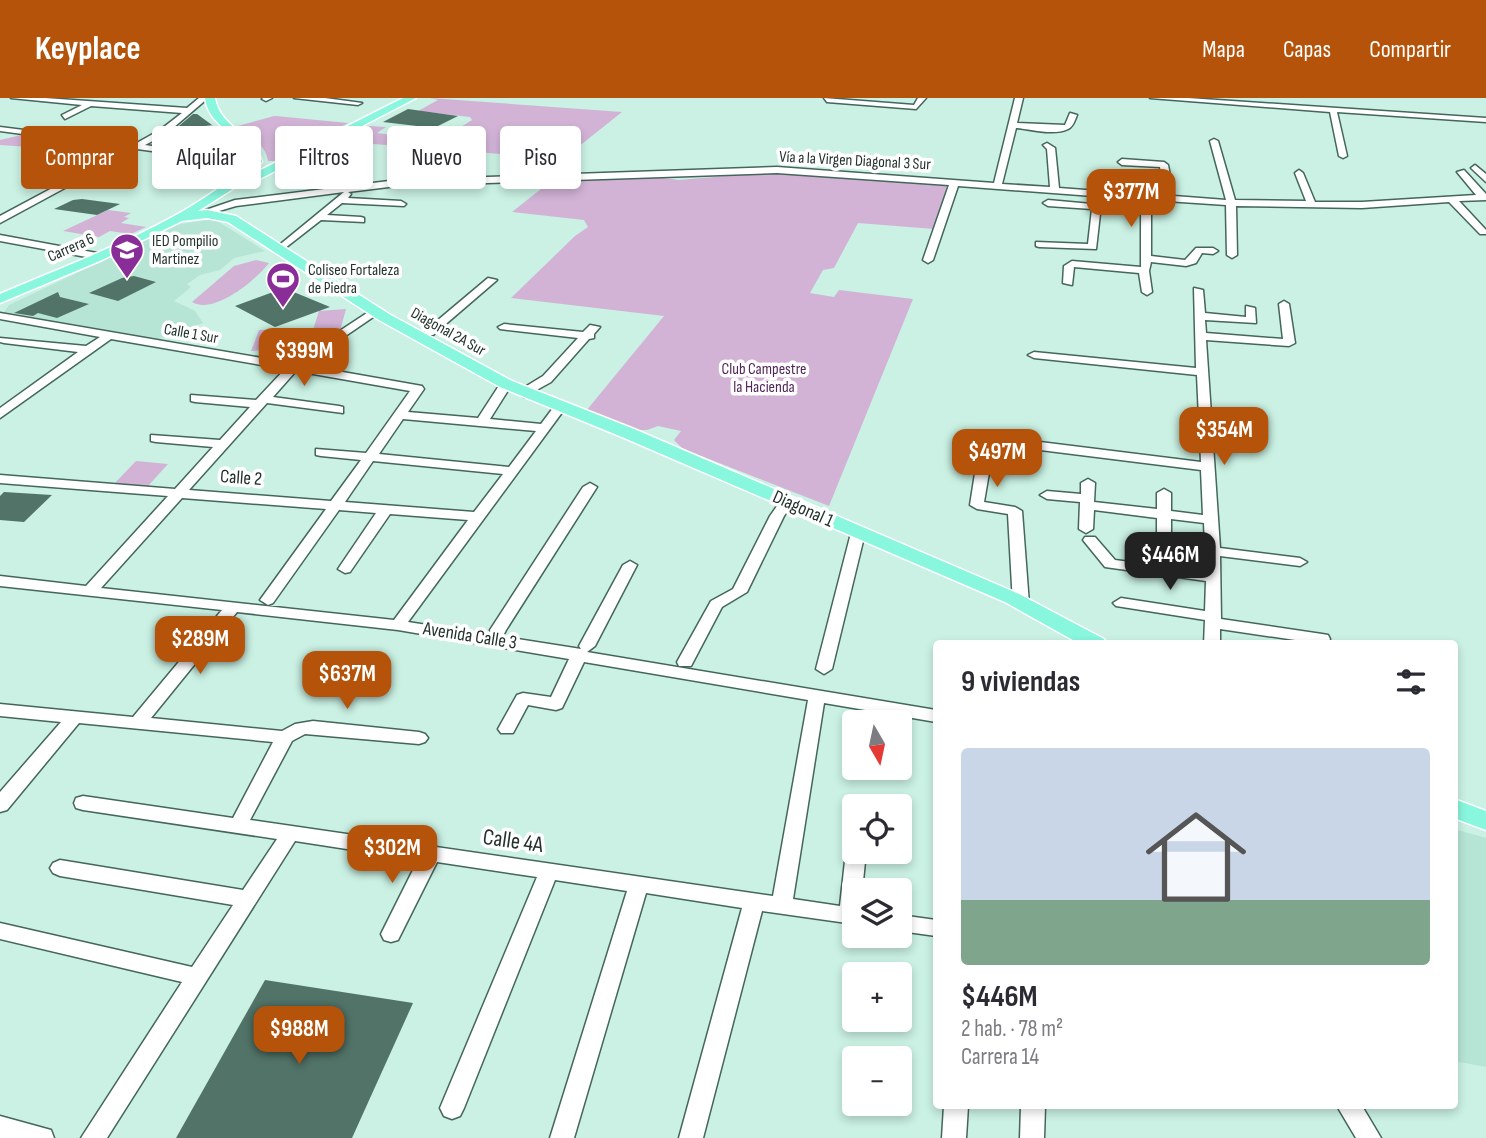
<!DOCTYPE html>
<html lang="es">
<head>
<meta charset="utf-8">
<style>
	body { margin:0; font-family:"Sofia Sans Condensed",sans-serif; background:#f7f7f7; color:#2b2b33; height:100vh; display:flex; flex-direction:column; font-size:26px; white-space:nowrap }
	* { box-sizing:border-box; margin:0 }
	p { font-size:23px; color:#7c7c81 }
	.icon { flex:none; width:38px; height:38px; fill:none; stroke:currentColor; stroke-width:2; stroke-linecap:round; stroke-linejoin:round }
	.map { position:relative; flex:1; overflow:hidden }
	.panel { position:absolute; left:933px; top:542px; width:525px; height:469px; display:flex; flex-direction:column; background:#fff; border-radius:7px; box-shadow:0 4px 10px #0003 }
	.panel>* { flex:none }
	.hud { position:absolute; left:21px; top:28px; width:665px; height:63px; display:flex; gap:14px }
	.needle { width:46px; rotate:171deg }
	.buttons { position:absolute; left:842px; top:612px; display:grid; gap:14px }
	.buttons a { display:grid; place-items:center; width:70px; height:70px; border-radius:7px; background:#fff; box-shadow:0 4px 10px #0003; font-size:35px }
	.price { position:absolute; translate:-50% -60px; padding:0 16px; border-radius:14px; background:#b45309; color:#fff; font-size:23px; line-height:46px; filter:drop-shadow(0 2px 4px #0008) }
	.price::after { content:''; position:absolute; left:50%; top:42px; width:21px; height:16px; margin-left:-10px; background:inherit; clip-path:polygon(0 0,100% 0,50% 100%) }
	.price.current { background:#222; color:#fff }
	ul { padding:0; list-style:none }
	li { display:grid; align-content:center; gap:14px; height:371px; padding:0 28px }
	li span { display:grid; place-items:center; height:217px; border-radius:7px; color:#555 }
	li>.icon { margin-inline-start:auto }
	span .icon { width:126px; height:126px; fill:#fffc; stroke-width:1 }
	li b { font-size:30px }
	h2 { display:flex; justify-content:space-between; align-items:center; height:84px; padding:0 28px; font-size:30px }
	.pill { padding:0 24px; border-radius:7px; background:#fff; box-shadow:0 4px 10px #0003; font-size:24px; line-height:63px }
	.pill.current { background:#b45309; color:#fff }
	header { display:flex; align-items:center; gap:42px; box-sizing:border-box; height:98px; padding:0 35px; background:#b45309; color:#fff }
	header strong { font-size:33px }
	nav { display:flex; gap:38px; margin-inline-start:auto; font-size:24px }
	.map>svg:first-child { display:block }
	.built { fill:#b6e5d5 }
	.green { fill:#d2b3d6 }
	.building { fill:#517368 }
	.lines { fill:none; stroke-linecap:round; stroke-linejoin:round }
	.minor-casing { stroke:#44665b; stroke-width:3 }
	.major-casing { stroke:#fff; stroke-width:3 }
	.minor { fill:#fff; fill-rule:evenodd }
	.major { fill:#88f7dd; fill-rule:evenodd }
	.labels { text-anchor:middle; dominant-baseline:central; stroke-width:7; stroke-linejoin:round; paint-order:stroke }
	.far-street-label { font-size:16px; fill:#23322d; stroke:#fff }
	.far-poi-label { font-size:16px; fill:#23322d; stroke:#fff; text-anchor:start }
	.far-park-label { font-size:16px; fill:#522659; stroke:#fff }
	.street-label { font-size:19px; fill:#23322d; stroke:#fff }
	.near-street-label { font-size:23px; fill:#23322d; stroke:#fff }
</style>
</head>
<body>
<header>
<strong>Keyplace</strong>
<nav><a>Mapa</a><a>Capas</a><a>Compartir</a></nav>
</header>
<div class="map">
<svg width="1486" height="1040" viewBox="0 0 1486 1040">
	<rect width="100%" height="100%" fill="#caf1e3"/>
	<!-- built -->
	<g class="built">
		<polygon points="214,121 265,153 234,160 220,172 200,177 187,186 191,189 174,203 195,213 203,225 159,241 4,214 9,207 180,126"/>
		<polygon points="1454,731 1486,740 1486,969 1454,963"/>
	</g>
	<!-- green -->
	<g class="green">
		<path d="M430 0 622 14 563 61 335 43 370 28 386 29 377 35C411 39 443 43 472 22L470 19 418 13 438 2Z"/>
		<path d="M274 18H276L348 25 274 63H268C266 47 250 38 238 28Z"/>
		<polygon points="212,27 232,46 191,52 150,47 170,34"/>
		<polygon points="26,36 130,50 118,55 0,47 0,42"/>
		<polygon points="760,75 948,84 934,131 858,125 834,170 823,172 810,195 834,199 839,192 913,201 829,408 683,351 674,342 681,333 658,328 647,332 635,332 586,313 664,218 511,200 575,138 588,129 584,122 512,114 551,83 656,79 679,82"/>
		<polygon points="108,112 131,115 124,119 129,120 121,125 146,129 131,136 110,133 99,139 63,133"/>
		<path d="M256 162 269 165C255 183 214 217 192 204L234 168Z"/>
		<polygon points="346,211 340,233 312,235 319,213"/>
		<polygon points="286,231 284,239 310,238 302,257 277,258 278,251 251,253 259,232"/>
		<polygon points="136,363 168,366 148,388 114,386"/>
	</g>
	<!-- building -->
	<g class="building">
		<polygon points="408,11 458,18 434,30 383,24"/>
		<polygon points="193,16 197,16 212,27 173,33"/>
		<polygon points="82,101 120,106 97,117 54,111 73,102"/>
		<polygon points="134,178 156,184 118,203 89,195 122,180"/>
		<polygon points="284,190 330,209 275,229 235,208"/>
		<polygon points="58,194 60,199 89,206 57,220 38,215 33,218 14,215"/>
		<polygon points="4,394 52,397 24,424 0,422 0,398"/>
		<polygon points="265,882 413,905 352,1040 176,1040"/>
	</g>
	<g class="lines">
		<!-- minor casing -->
		<g class="minor-casing">
			<g id="minor">
				<polygon points="11,0 45,0 187,10 199,0 208,0 166,36 145,47 260,64 256,67 137,51 0,125 0,118 127,50 0,33 0,29 135,46 160,32 182,15 91,8 65,21 62,17 82,7"/>
				<polygon points="272,0 266,3 262,1 263,0"/>
				<polygon points="294,0 325,0 362,5 358,7"/>
				<polygon points="824,0 914,7 918,0 926,0 916,11 827,4"/>
				<path d="M1015 0H1023L1017 25 1065 27 1070 15 1077 17C1075 22 1073 29 1068 31 1054 38 1030 31 1016 30L1002 86 1050 89 1047 51 1043 47 1047 45 1055 50 1059 90 1165 98 1160 69 1122 67 1118 64 1122 61 1164 64 1168 67 1174 98 1226 102 1210 43 1214 41 1218 43 1235 102 1306 103 1295 75 1299 72 1303 75 1315 104H1362L1476 97 1457 74 1464 72 1486 96V102L1459 103 1486 132V136H1480L1449 104 1362 110 1236 108 1237 157 1232 160 1227 157 1226 107 1151 102V158L1185 162 1196 150H1213L1218 153 1213 156 1202 155 1196 165 1186 168 1151 164 1149 173 1152 194 1147 197 1142 194 1139 175 1074 169 1072 187 1063 185 1064 168 1072 163 1141 169V101L1102 98 1096 151 1039 149 1036 148V144L1088 146 1092 111 1048 108 1043 105 1048 102 1092 106 1093 98 958 88 933 162 928 165 923 162 949 87 777 75 397 88 348 94 351 96 348 100 401 103 406 106 404 108 342 105 327 117 361 119 364 120V124L321 122 280 154 277 153V149L344 94 236 108 199 119 194 116 235 102 397 82 777 69 994 85Z"/>
				<polygon points="1150,0 1188,0 1486,20 1486,24 1337,14 1347,58 1343,60 1339,58 1330,14"/>
				<polygon points="1475,67 1486,76 1486,84 1471,70"/>
				<polygon points="0,137 97,155 102,158 97,161 0,143"/>
				<polygon points="488,180 497,182 433,237 425,237 425,233"/>
				<polygon points="1194,190 1203,192 1205,215 1246,219 1246,208 1255,210 1256,225 1205,222 1206,235 1283,241 1279,206 1284,203 1289,206 1295,245 1289,248 1206,242 1220,450 1300,460 1307,464 1300,468 1220,458 1221,521 1322,536 1328,537 1330,541 1328,545 1322,546 1220,531 1220,546 1204,546 1205,522 1116,508 1113,505 1121,500 1205,513 1206,483 1105,469 1083,442 1085,439 1095,439 1115,462 1206,474 1204,425 1171,421 1171,442 1164,446 1157,442 1157,420 1094,412 1093,431 1086,435 1079,431 1080,404 1047,401 1040,397 1047,393 1081,396 1081,385 1088,381 1095,385 1094,404 1157,411 1157,395 1164,391 1171,395 1171,413 1203,417 1201,372 976,344 970,340 976,336 1201,364 1197,277 1034,260 1028,257 1034,254 1196,270"/>
				<path d="M373 211 382 213 303 267 422 288 424 291 408 314 478 320 502 283 506 282 512 286 490 321 541 326 556 306H564L566 309 408 524 581 551 579 548 623 467 630 463 637 467 595 548 587 554 936 612V624L824 605 793 801 840 808 846 754 849 749 854 747V754H866L862 793H854V826L762 813 703 1040H679L742 810 646 795 574 1040H550L627 793 555 782 464 1010 460 1018 452 1021 444 1018 440 1010 537 779 437 764 398 842 391 844 384 842 381 836 418 762 295 743 107 1040H81L182 884 0 841V825L192 869 233 807 60 778 53 775 50 770 53 765 60 762 243 792 277 741 83 712 76 710 74 705 76 700 83 698 233 720 273 644 79 625 7 712 0 714V694L61 624 0 618V606L133 619 222 512 0 488V478L86 488 168 398 0 385V377L175 391 213 349 156 344 151 343V337L220 342 250 309 195 304 191 303V297L256 302 285 271 111 241 0 320V310L78 254 4 245 0 244V240L86 248 100 239 0 221V215L291 265ZM296 273 410 293 366 355 316 351V357L321 358 361 362 331 403 189 392 267 305 343 315V309L339 308 273 299ZM403 321 536 333 509 369 379 356ZM373 363 503 376 474 414 345 404ZM182 400 326 411 260 502 268 507 273 505 339 412 376 415 338 471 345 475 350 474 390 416 468 422 394 522 101 490ZM237 514 398 532 569 561 551 599 523 595 517 597 498 631 501 635H513L528 607 556 612 562 610 584 564 808 602 773 798 250 722 292 643 305 636 419 646 425 644 428 640 425 636 419 634 313 623 295 626 282 633 151 620Z"/>
				<polygon points="504,226 583,234 590,227 600,229 594,236 594,240 589,241 551,284 524,299 518,295 520,292 543,278 578,240 500,231 498,229"/>
				<polygon points="983,365 990,369 984,404 1015,409 1022,413 1029,506 1026,509 1021,511 1013,506 1008,416 977,411 970,407 976,369"/>
				<polygon points="590,385 597,389 506,532 504,536 492,536 490,532 583,389"/>
				<polygon points="787,400 794,404 784,418 747,494 722,509 691,568 679,568 677,564 711,503 733,491 770,418 782,401"/>
				<polygon points="858,431 865,435 832,571 824,576 816,571 851,435"/>
				<polygon points="900,817 936,822 936,838 900,833"/>
				<polygon points="944,1008 968,1008 966,1040 942,1040"/>
				<polygon points="1021,1008 1045,1008 1044,1040 1020,1040"/>
				<polygon points="1337,1008 1362,1008 1381,1040 1356,1040"/>
				<polygon points="0,1018 51,1032 54,1040 0,1040"/>
			</g>
		</g>
		<!-- major casing -->
		<g class="major-casing">
			<g id="major">
				<path d="M205 0H215C220 30 254 35 262 64L249 78 403 0H416L248 87H239L198 113 207 112 236 118 389 216 512 283 634 331 1019 496 1104 541 1107 546H1080L1005 504 622 339 500 289 379 222 228 124 207 120 182 123 102 162 0 205V196C76 163 194 122 250 63 244 35 209 31 205 0Z"/>
				<polygon points="1454,701 1486,713 1486,732 1454,720"/>
			</g>
		</g>
		<!-- minor -->
		<use href="#minor" class="minor"/>
		<!-- major -->
		<use href="#major" class="major"/>
	</g>
	<!-- icons -->
	<defs>
		<g id="school-pin" transform="scale(1.75)"><path d="M0 17L-7.5 6A9.5 9.5 0 1 1 7.5 6Z" fill="#892d98" stroke="#fff"/><path d="M0-5L7-2L0 1L-7-2ZM-4 1L0 2.5L4 1V4Q0 6-4 4Z" fill="#fff"/></g>
		<g id="stadium-pin" transform="scale(1.75)"><path d="M0 17L-7.5 6A9.5 9.5 0 1 1 7.5 6Z" fill="#892d98" stroke="#fff"/><path d="M0-5a6.5 5 0 1 0 0 10a6.5 5 0 1 0 0-10ZM-3.5-1.8h7v3.6h-7Z" fill="#fff"/></g>
	</defs>
	<g fill-rule="evenodd">
		<use href="#school-pin" x="127" y="152"/>
		<use href="#stadium-pin" x="283" y="181"/>
	</g>
	<g class="labels">
		<!-- far-street labels -->
		<g class="far-street-label">
			<text transform="translate(855 63) rotate(3)">Vía a la Virgen Diagonal 3 Sur</text>
			<text transform="translate(71 150) rotate(-24)">Carrera 6</text>
			<text transform="translate(448 234) rotate(29)">Diagonal 2A Sur</text>
			<text transform="translate(191 236) rotate(10)">Calle 1 Sur</text>
		</g>
		<!-- far-poi labels -->
		<g class="far-poi-label">
			<text x="152" y="143">IED Pompilio<tspan x="152" dy="18">Martinez</tspan></text>
			<text x="308" y="172">Coliseo Fortaleza<tspan x="308" dy="18">de Piedra</tspan></text>
		</g>
		<!-- far-park labels -->
		<g class="far-park-label">
			<text x="764" y="271">Club Campestre<tspan x="764" dy="18">la Hacienda</tspan></text>
		</g>
		<!-- street labels -->
		<g class="street-label">
			<text transform="translate(241 380) rotate(4)">Calle 2</text>
			<text transform="translate(803 411) rotate(24)">Diagonal 1</text>
			<text transform="translate(470 538) rotate(9)">Avenida Calle 3</text>
		</g>
		<!-- near-street labels -->
		<g class="near-street-label">
			<text transform="translate(513 743) rotate(8)">Calle 4A</text>
		</g>
	</g>
</svg>
<div class="buttons">
<a><svg class="needle" viewBox="-14 -14 28 28"><path d="M0-13l5 13h-10z" fill="#e53935"/><path d="M0 13l5-13h-10z" fill="#7c7c81"/></svg></a>
<a><svg class="icon" aria-label="locate" viewBox="0 0 24 24"><circle cx="12" cy="12" r="6"/><path d="M12 2v4M12 18v4M2 12h4M18 12h4"/></svg></a>
<a><svg class="icon" aria-label="layers" viewBox="0 0 24 24"><path d="M12 4l9 5-9 5-9-5zM3 14l9 5 9-5"/></svg></a>
<a>+</a>
<a>−</a>
</div>
<b class="price" style="left:1131px;top:131px">$377M</b>
<b class="price" style="left:304px;top:290px">$399M</b>
<b class="price" style="left:1224px;top:369px">$354M</b>
<b class="price" style="left:997px;top:391px">$497M</b>
<b class="price current" style="left:1170px;top:494px">$446M</b>
<b class="price" style="left:200px;top:578px">$289M</b>
<b class="price" style="left:347px;top:613px">$637M</b>
<b class="price" style="left:392px;top:787px">$302M</b>
<b class="price" style="left:299px;top:968px">$988M</b>
<div class="hud">
<a class="pill current">Comprar</a>
<a class="pill">Alquilar</a>
<a class="pill">Filtros</a>
<a class="pill">Nuevo</a>
<a class="pill">Piso</a>
</div>
<section class="panel">
<h2>9 viviendas<svg class="icon" aria-label="filters" viewBox="0 0 24 24"><path d="M4 7h16M4 17h16"/><circle cx="9" cy="7" r="2"/><circle cx="15" cy="17" r="2"/></svg></h2>
<ul>
<li><span style="background:linear-gradient(#c9d6e8 70%,#7fa58c 0)"><svg class="icon" aria-label="home" viewBox="0 0 24 24"><path d="M3 11l9-7 9 7M6 9v11h12V9"/></svg></span><div><b>$446M</b><p>2 hab. · 78 m²</p><p>Carrera 14</p></div></li>
</ul>
</section>
</div>
</body>
</html>
